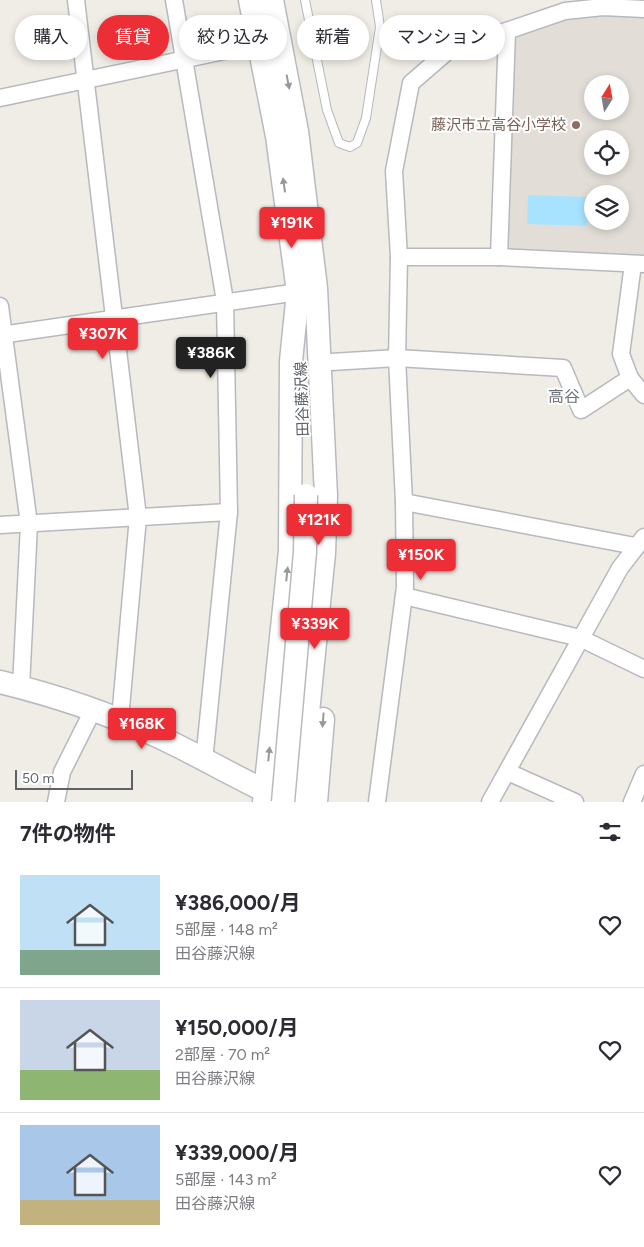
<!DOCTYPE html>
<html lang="ja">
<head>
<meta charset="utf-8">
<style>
	body { margin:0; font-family:Figtree,"Noto Sans JP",sans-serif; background:#f2f2f3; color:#2b2b33; height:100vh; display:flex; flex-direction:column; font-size:19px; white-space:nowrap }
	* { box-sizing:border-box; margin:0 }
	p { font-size:16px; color:#7c7c81 }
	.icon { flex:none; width:28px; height:28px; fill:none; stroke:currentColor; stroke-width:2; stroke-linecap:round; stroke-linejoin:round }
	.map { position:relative; height:802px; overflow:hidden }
	.drawer { display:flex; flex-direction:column; background:#fff; flex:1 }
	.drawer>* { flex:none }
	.top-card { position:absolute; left:15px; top:15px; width:615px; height:45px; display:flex; gap:10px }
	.needle { width:32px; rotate:11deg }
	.fabs { position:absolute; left:584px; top:75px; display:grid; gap:10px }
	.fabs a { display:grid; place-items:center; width:45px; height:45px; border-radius:50%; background:#fff; box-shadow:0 2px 8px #0003; font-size:25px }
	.scale { position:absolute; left:15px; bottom:12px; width:118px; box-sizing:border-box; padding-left:5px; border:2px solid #5d6267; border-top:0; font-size:14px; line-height:18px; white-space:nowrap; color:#5d6267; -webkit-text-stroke:4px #fff; paint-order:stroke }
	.price { position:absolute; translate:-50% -42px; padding:0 11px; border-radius:5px; background:#ee2e36; color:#fff; font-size:16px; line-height:32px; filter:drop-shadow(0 1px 2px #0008) }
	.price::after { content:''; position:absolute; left:50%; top:30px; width:15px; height:11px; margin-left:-8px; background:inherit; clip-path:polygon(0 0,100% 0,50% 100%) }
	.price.on { background:#222; color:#fff }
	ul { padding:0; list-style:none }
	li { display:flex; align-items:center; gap:15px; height:125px; padding:0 20px }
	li+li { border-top:1px solid #e1e1e2 }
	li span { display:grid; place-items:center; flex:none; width:140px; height:100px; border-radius:0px; color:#555 }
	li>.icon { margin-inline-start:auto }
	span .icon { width:60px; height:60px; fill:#fffc; stroke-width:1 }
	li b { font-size:21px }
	h2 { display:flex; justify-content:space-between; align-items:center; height:60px; padding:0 20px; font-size:21px }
	.chip { padding:0 18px; border-radius:22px; background:#fff; box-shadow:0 2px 8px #0003; font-size:18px; line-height:45px }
	.chip.on { background:#ee2e36; color:#fff }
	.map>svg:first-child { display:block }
	.education { fill:#e2ded7; fill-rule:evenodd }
	.water { fill:#a7e3ff }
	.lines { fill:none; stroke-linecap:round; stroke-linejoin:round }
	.lane-casing { stroke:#b6b9bd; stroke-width:10 }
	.street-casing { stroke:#b6b9bd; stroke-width:19 }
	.secondary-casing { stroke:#b7bbc0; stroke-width:25 }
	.lane { stroke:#fff; stroke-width:8 }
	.street { stroke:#fff; stroke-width:16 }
	.secondary { stroke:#fff; stroke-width:22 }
	.secondary-bridge-casing { stroke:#b7bbc0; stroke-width:25; stroke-linecap:butt }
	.secondary-bridge { stroke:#fff; stroke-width:22 }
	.oneway { fill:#96999c }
	.education-dot { fill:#8d6e63; stroke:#fff; stroke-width:2 }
	.labels { text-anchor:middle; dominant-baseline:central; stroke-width:4; stroke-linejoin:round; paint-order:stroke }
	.education-label { font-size:15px; fill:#785e54; stroke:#fff; text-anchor:end }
	.street-label { font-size:15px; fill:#5d6267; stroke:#fff }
	.neighbourhood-label { font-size:16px; fill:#6e7579; stroke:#fff }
</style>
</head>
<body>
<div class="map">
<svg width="644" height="802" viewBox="0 0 644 802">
	<rect width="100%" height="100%" fill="#f0ede6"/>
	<!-- education -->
	<path class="education" d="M605 13 644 16V255L509 251 504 245 512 43 516 35 564 19ZM592 84H620V111H592ZM592 139H620V166H592ZM592 194H620V221H592Z"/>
	<!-- water -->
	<polygon class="water" points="528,195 588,197 587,226 527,224"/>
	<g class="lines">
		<!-- lane casing -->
		<g class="lane-casing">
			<polyline id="lane" points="305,0 327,110 339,143 350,147 357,143 366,118 380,27 376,0"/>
		</g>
		<!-- street casing -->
		<g class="street-casing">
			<g id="street">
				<polyline points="76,0 138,517 120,719"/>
				<polyline points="174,0 225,301 229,512 204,761"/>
				<polyline points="0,98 258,44"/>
				<polyline points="399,257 499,257 644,264"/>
				<polyline points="499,257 507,31"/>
				<polyline points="0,306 29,524 21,687"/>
				<polyline points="0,335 298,292"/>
				<polyline points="331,362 397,358 563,368 581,410 630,378 621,354 633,264"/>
				<polyline points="630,378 644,395"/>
				<polyline points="404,502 635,546"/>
				<polyline points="0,525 229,512"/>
				<polyline points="404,596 580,638 644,669"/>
				<polyline points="508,772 575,802"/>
				<polyline points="56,802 62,772 93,710"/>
				<polyline points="377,802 405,587 404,502 397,358 399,257 394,171 411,83 448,51 565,11 603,7 644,9"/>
				<polyline points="490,802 620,568 644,537"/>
				<polyline points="632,802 644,774"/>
			</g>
		</g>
		<!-- secondary casing -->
		<g class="secondary-casing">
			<g id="secondary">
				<polyline points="250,0 277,136 298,292 298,307"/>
				<polyline points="272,0 297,131 316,288 326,496 324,553 299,802"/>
				<path d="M0 682C53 695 105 712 155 735 197 754 236 778 278 797"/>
				<polyline points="264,802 290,551 291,361 298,292"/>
				<polyline points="316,802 323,719"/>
			</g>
		</g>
		<!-- lane -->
		<use href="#lane" class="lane"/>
		<!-- street -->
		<use href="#street" class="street"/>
		<!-- secondary -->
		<use href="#secondary" class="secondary"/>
		<!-- secondary-bridge casing -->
		<g class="secondary-bridge-casing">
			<polyline id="secondary-bridge" points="283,802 305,552 306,495"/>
		</g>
		<!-- secondary-bridge -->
		<use href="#secondary-bridge" class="secondary-bridge"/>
	</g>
	<!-- one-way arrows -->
	<defs><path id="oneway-solid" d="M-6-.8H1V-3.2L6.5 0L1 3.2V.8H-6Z" transform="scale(1.25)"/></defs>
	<g class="oneway">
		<use href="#oneway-solid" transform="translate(288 82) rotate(79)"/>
		<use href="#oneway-solid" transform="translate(284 185) rotate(-98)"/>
		<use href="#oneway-solid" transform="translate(287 574) rotate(-84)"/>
		<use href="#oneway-solid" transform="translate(323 720) rotate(95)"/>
		<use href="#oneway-solid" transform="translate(269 754) rotate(-84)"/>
	</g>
	<!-- markers -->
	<circle class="education-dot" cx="576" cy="125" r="5"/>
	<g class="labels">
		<!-- education labels -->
		<g class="education-label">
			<text x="566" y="125">藤沢市立高谷小学校</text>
		</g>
		<!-- street labels -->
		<g class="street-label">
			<text transform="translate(302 399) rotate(-92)">田谷藤沢線</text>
		</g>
		<!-- neighbourhood labels -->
		<g class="neighbourhood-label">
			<text x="564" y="396">高谷</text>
		</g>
	</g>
</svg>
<div class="fabs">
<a><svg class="needle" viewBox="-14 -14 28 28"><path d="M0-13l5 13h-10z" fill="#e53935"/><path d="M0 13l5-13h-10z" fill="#7c7c81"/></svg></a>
<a><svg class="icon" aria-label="locate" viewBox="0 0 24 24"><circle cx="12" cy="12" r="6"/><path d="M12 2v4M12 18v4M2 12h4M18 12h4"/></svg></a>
<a><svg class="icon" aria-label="layers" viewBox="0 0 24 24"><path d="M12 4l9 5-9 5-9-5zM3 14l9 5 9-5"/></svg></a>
</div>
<div class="scale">50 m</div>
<b class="price" style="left:292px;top:249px">¥191K</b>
<b class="price" style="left:103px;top:360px">¥307K</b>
<b class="price on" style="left:211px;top:379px">¥386K</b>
<b class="price" style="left:319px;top:546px">¥121K</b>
<b class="price" style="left:421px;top:581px">¥150K</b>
<b class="price" style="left:315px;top:650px">¥339K</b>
<b class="price" style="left:142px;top:750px">¥168K</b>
<div class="top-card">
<a class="chip">購入</a>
<a class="chip on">賃貸</a>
<a class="chip">絞り込み</a>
<a class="chip">新着</a>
<a class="chip">マンション</a>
</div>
</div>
<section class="drawer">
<h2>7件の物件<svg class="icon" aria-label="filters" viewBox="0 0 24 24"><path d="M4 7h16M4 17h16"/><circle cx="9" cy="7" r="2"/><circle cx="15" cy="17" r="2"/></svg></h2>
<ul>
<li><span style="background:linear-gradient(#bfe0f5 75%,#7fa58c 0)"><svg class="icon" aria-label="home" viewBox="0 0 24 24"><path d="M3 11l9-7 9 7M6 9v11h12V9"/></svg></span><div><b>¥386,000/月</b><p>5部屋 · 148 m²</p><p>田谷藤沢線</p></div><svg class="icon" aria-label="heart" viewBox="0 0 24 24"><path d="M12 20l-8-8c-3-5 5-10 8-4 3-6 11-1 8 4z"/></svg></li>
<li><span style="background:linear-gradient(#c9d6e8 70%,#8fb573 0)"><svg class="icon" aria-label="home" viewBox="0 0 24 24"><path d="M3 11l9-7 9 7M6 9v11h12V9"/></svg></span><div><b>¥150,000/月</b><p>2部屋 · 70 m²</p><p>田谷藤沢線</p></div><svg class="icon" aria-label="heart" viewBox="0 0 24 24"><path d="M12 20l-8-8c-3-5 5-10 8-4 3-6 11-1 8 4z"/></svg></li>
<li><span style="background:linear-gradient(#a9c7e8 75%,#c2b280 0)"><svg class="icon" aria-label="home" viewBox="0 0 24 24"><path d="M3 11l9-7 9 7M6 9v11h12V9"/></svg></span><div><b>¥339,000/月</b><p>5部屋 · 143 m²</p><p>田谷藤沢線</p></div><svg class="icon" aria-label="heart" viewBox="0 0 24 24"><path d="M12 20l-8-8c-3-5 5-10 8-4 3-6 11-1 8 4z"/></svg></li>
</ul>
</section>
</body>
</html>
